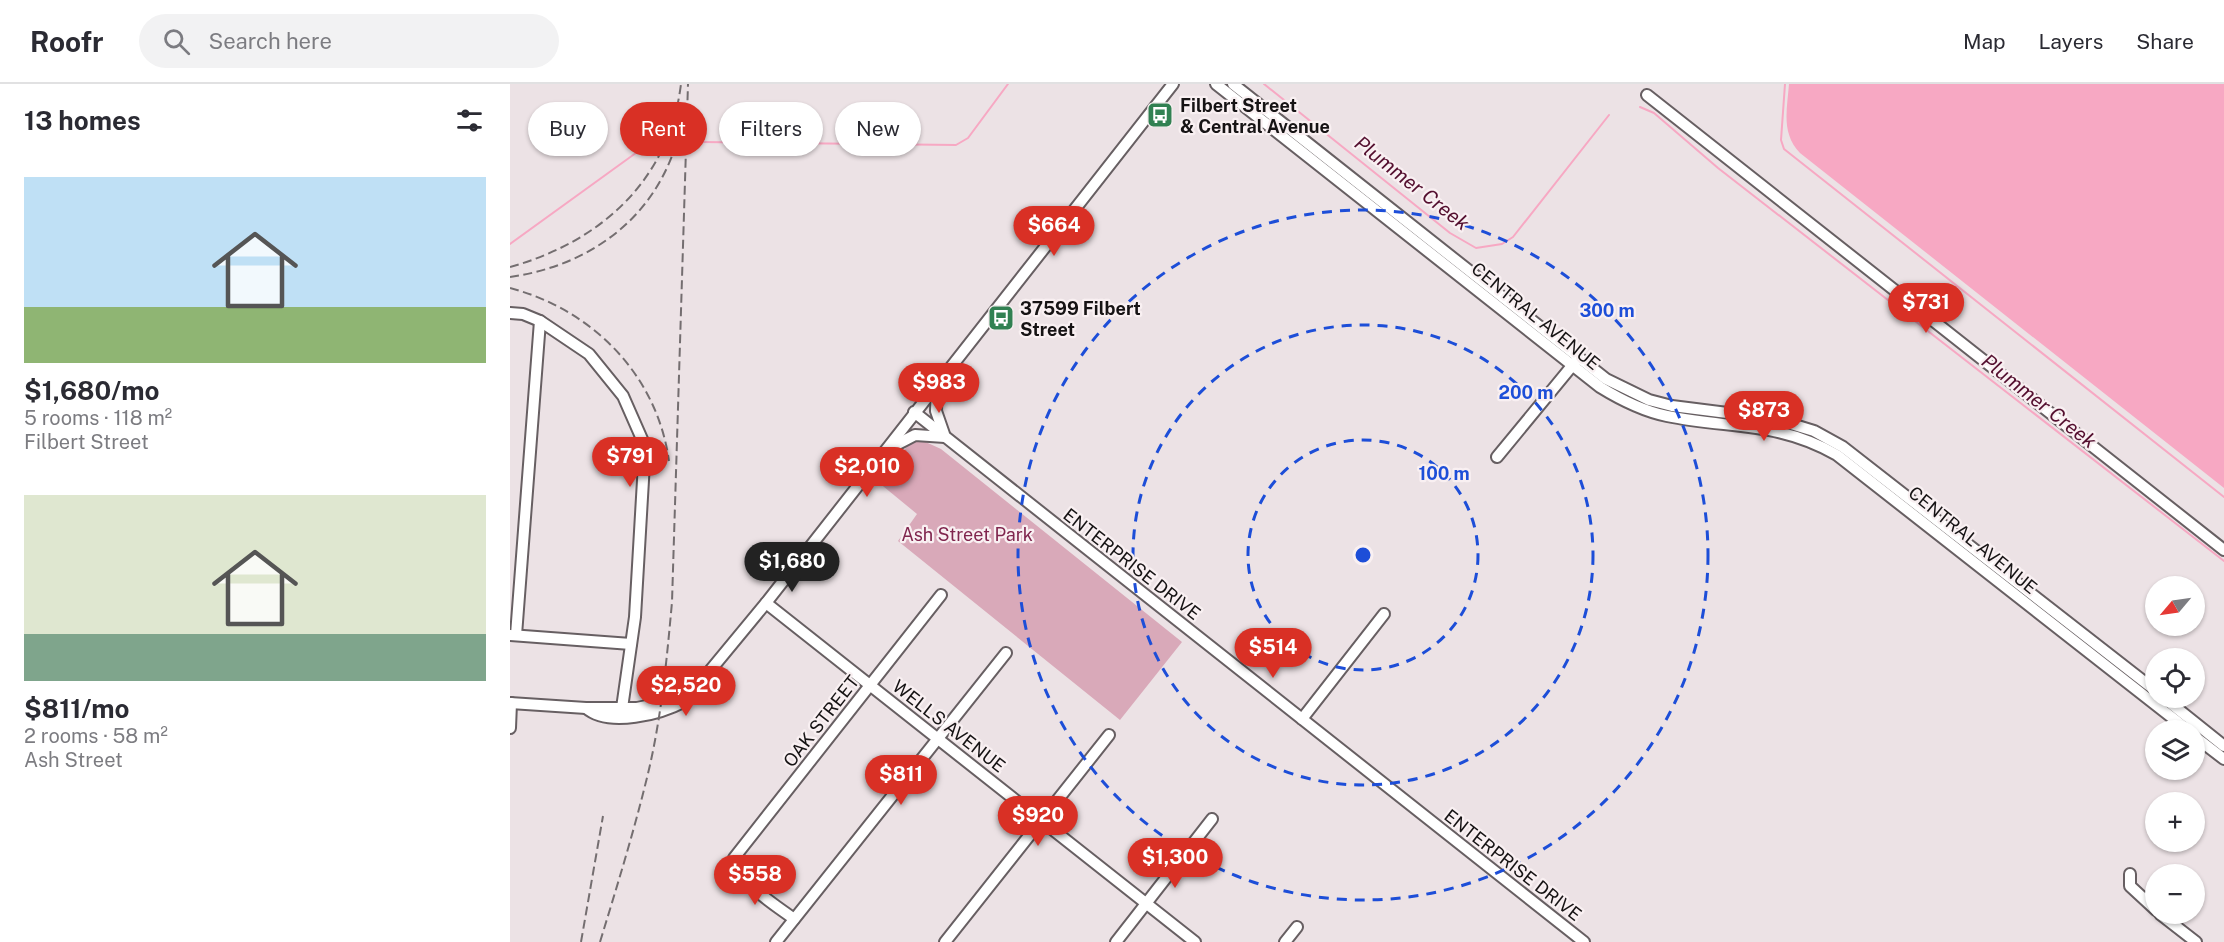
<!DOCTYPE html>
<html lang="en">
<head>
<meta charset="utf-8">
<style>
	body { margin:0; font-family:"Public Sans",sans-serif; background:#f2f2f3; color:#2b2b33; height:100vh; display:flex; flex-direction:column; font-size:22px; white-space:nowrap }
	* { box-sizing:border-box; margin:0 }
	p { font-size:20px; color:#7c7c81 }
	.icon { flex:none; width:33px; height:33px; fill:none; stroke:currentColor; stroke-width:2; stroke-linecap:round; stroke-linejoin:round }
	.map { position:relative; flex:1; overflow:hidden }
	.details { display:flex; flex-direction:column; background:#fff; width:510px }
	.details>* { flex:none }
	.banner { position:absolute; left:18px; top:18px; width:570px; height:54px; display:flex; gap:12px }
	.needle { width:39px; rotate:241deg }
	.tools { position:absolute; left:1635px; top:492px; display:grid; gap:12px }
	.tools a { display:grid; place-items:center; width:60px; height:60px; border-radius:50%; background:#fff; box-shadow:0 2px 4px #0004; font-size:30px }
	.price { position:absolute; translate:-50% -51px; padding:0 14px; border-radius:21px; background:#d93025; color:#fff; font-size:20px; line-height:39px; filter:drop-shadow(0 2px 3px #0008) }
	.price::after { content:''; position:absolute; left:50%; top:36px; width:18px; height:14px; margin-left:-9px; background:inherit; clip-path:polygon(0 0,100% 0,50% 100%) }
	.price.current { background:#222; color:#fff }
	ul { padding:0; list-style:none }
	li { display:grid; align-content:center; gap:12px; height:318px; padding:0 24px }
	li span { display:grid; place-items:center; height:186px; border-radius:0px; color:#555 }
	li>.icon { margin-inline-start:auto }
	span .icon { width:108px; height:108px; fill:#fffc; stroke-width:1 }
	li b { font-size:26px }
	h2 { display:flex; justify-content:space-between; align-items:center; height:72px; padding:0 24px; font-size:26px }
	.pill { padding:0 21px; border-radius:27px; background:#fff; box-shadow:0 2px 4px #0004; font-size:21px; line-height:54px }
	.pill.current { background:#d93025; color:#fff }
	header { display:flex; align-items:center; gap:36px; box-sizing:border-box; height:84px; padding:0 30px; background:#fff; border-bottom:2px solid #e1e1e2 }
	header strong { font-size:28px }
	nav { display:flex; gap:33px; margin-inline-start:auto; font-size:21px }
	.search { width:420px; height:54px; background:#f2f2f3; display:flex; align-items:center; gap:15px; box-sizing:border-box; padding:0 21px; border-radius:33px; color:#7c7c81; font-size:22px }
	main { display:flex; flex:1; min-height:0 }
	.map>svg:first-child { display:block }
	.green { fill:#d9a9b9 }
	.water { fill:#f7a8c3 }
	.lines { fill:none; stroke-linecap:round; stroke-linejoin:round }
	.stream { stroke:#f7a8c3; stroke-width:2 }
	.minor-casing { stroke:#675f62; stroke-width:14 }
	.minor { stroke:#fff; stroke-width:10 }
	.rail { stroke:#746e70; stroke-width:2; stroke-dasharray:9 4.5; stroke-linecap:butt }
	.ring { fill:none; stroke:#1d4ed8; stroke-width:3; stroke-dasharray:10 8 }
	.labels { text-anchor:middle; dominant-baseline:central; stroke-width:4.5; stroke-linejoin:round; paint-order:stroke }
	.poi-label { font-size:18px; font-weight:bold; fill:#161314; stroke:#f9f0f2; text-anchor:start }
	.street-label { font-size:18px; fill:#161314; stroke:#f9f0f2 }
	.park-label { font-size:18px; fill:#80264e; stroke:#f9f0f2 }
	.water-label { font-size:20px; font-style:italic; fill:#540f2f; stroke:#f9f0f2 }
	.centre { fill:#1d4ed8; stroke:#f9f0f2; stroke-width:3 }
	.ring-label { font-size:18px; text-anchor:middle; font-weight:bold; fill:#1d4ed8; stroke:#f9f0f2; stroke-width:4.5; stroke-linejoin:round; paint-order:stroke }
</style>
</head>
<body>
<header>
<strong>Roofr</strong>
<div class="search"><svg class="icon" aria-label="search" viewBox="0 0 24 24"><circle cx="10" cy="10" r="6"/><path d="M15 15l6 6"/></svg>Search here</div>
<nav><a>Map</a><a>Layers</a><a>Share</a></nav>
</header>
<main>
<section class="details">
<h2>13 homes<svg class="icon" aria-label="filters" viewBox="0 0 24 24"><path d="M4 7h16M4 17h16"/><circle cx="9" cy="7" r="2"/><circle cx="15" cy="17" r="2"/></svg></h2>
<ul>
<li><span style="background:linear-gradient(#bfe0f5 70%,#8fb573 0)"><svg class="icon" aria-label="home" viewBox="0 0 24 24"><path d="M3 11l9-7 9 7M6 9v11h12V9"/></svg></span><div><b>$1,680/mo</b><p>5 rooms · 118 m²</p><p>Filbert Street</p></div></li>
<li><span style="background:linear-gradient(#dfe7d0 75%,#7fa58c 0)"><svg class="icon" aria-label="home" viewBox="0 0 24 24"><path d="M3 11l9-7 9 7M6 9v11h12V9"/></svg></span><div><b>$811/mo</b><p>2 rooms · 58 m²</p><p>Ash Street</p></div></li>
</ul>
</section>
<div class="map">
<svg width="1714" height="858" viewBox="0 0 1714 858">
	<rect width="100%" height="100%" fill="#ece2e5"/>
	<!-- green -->
	<polygon class="green" points="409,355 431,365 672,558 610,636 388,457 407,430 368,398 399,360"/>
	<!-- water -->
	<path class="water" d="M1279 0H1714V404L1290 69C1271 49 1277 26 1279 0Z"/>
	<g class="lines">
		<!-- stream -->
		<g class="stream">
			<polyline points="754,0 940,149 966,164 992,160 1003,153 1099,31"/>
			<polyline points="1275,0 1271,56 1274,65 1714,413"/>
			<polyline points="1130,23 1144,29 1208,84 1714,477"/>
			<polyline points="191,58 446,61 458,54 498,0"/>
			<polyline points="0,160 130,66"/>
		</g>
		<!-- minor casing -->
		<g class="minor-casing">
			<g id="minor">
				<path d="M706 0 1090 303C1111 316 1133 327 1157 332 1220 345 1268 337 1327 371L1678 646"/>
				<polyline points="723,0 1096,295 1139,316 1162,322 1265,335 1304,347 1333,363 1646,607"/>
				<polyline points="1137,11 1714,466"/>
				<polyline points="0,229 13,230 30,237 79,270 113,312 135,362 125,533 112,624"/>
				<polyline points="427,300 426,327 434,350"/>
				<polyline points="404,328 1074,858"/>
				<polyline points="380,364 405,351 435,353"/>
				<polyline points="987,373 1066,277"/>
				<polyline points="256,519 685,858"/>
				<polyline points="0,551 121,560"/>
				<polyline points="6,551 30,237"/>
				<polyline points="1654,614 1714,662"/>
				<polyline points="0,619 76,624 127,624 151,619 170,609 180,608"/>
				<path d="M76 624C99 644 151 630 175 617L256 519 663 0"/>
				<polyline points="792,635 874,530"/>
				<polyline points="0,644 1,619"/>
				<polyline points="1684,652 1714,675"/>
				<polyline points="1620,790 1620,802 1646,826"/>
				<polyline points="1650,830 1686,858"/>
				<path d="M284 835C264 820 230 800 224 774L431 511"/>
				<polyline points="266,858 496,569"/>
				<polyline points="435,858 599,651"/>
				<polyline points="606,858 702,735"/>
				<polyline points="775,858 787,843"/>
			</g>
		</g>
		<!-- minor -->
		<use href="#minor" class="minor"/>
		<!-- rail -->
		<g class="rail">
			<path d="M0 183C90 158 159 97 171 0"/>
			<path d="M0 193C85 181 153 128 171 41"/>
			<path d="M0 204C83 226 147 291 159 377"/>
			<polyline points="71,858 93,732"/>
			<path d="M90 858C108 799 126 741 140 681 152 627 157 573 162 518L178 0"/>
		</g>
	</g>
	<!-- distance rings -->
	<g class="ring">
		<circle cx="853" cy="471" r="115"/>
		<circle cx="853" cy="471" r="230"/>
		<circle cx="853" cy="471" r="345"/>
	</g>
	<!-- icons -->
	<defs>
		<g id="bus-square" transform="scale(1.35)"><rect x="-9" y="-9" width="18" height="18" rx="4" fill="#318152" stroke="#f9f0f2"/><path d="M-5-6H5V4H4V6H2V4H-2V6H-4V4H-5ZM-3.5-4V0h7V-4ZM-3.5 1.2v1.5H-2V1.2ZM2 1.2v1.5H3.5V1.2Z" fill="#fff"/></g>
	</defs>
	<g fill-rule="evenodd">
		<use href="#bus-square" x="650" y="31"/>
		<use href="#bus-square" x="491" y="234"/>
	</g>
	<g class="labels">
		<!-- poi labels -->
		<g class="poi-label">
			<text x="670" y="21">Filbert Street<tspan x="670" dy="21">&amp; Central Avenue</tspan></text>
			<text x="510" y="224">37599 Filbert<tspan x="510" dy="21">Street</tspan></text>
		</g>
		<!-- street labels -->
		<g class="street-label">
			<text transform="translate(1026 232) rotate(39)">CENTRAL AVENUE</text>
			<text transform="translate(1463 456) rotate(39)">CENTRAL AVENUE</text>
			<text transform="translate(622 480) rotate(38)">ENTERPRISE DRIVE</text>
			<text transform="translate(311 637) rotate(-52)">OAK STREET</text>
			<text transform="translate(439 642) rotate(38)">WELLS AVENUE</text>
			<text transform="translate(1003 781) rotate(38)">ENTERPRISE DRIVE</text>
		</g>
		<!-- park labels -->
		<g class="park-label">
			<text x="457" y="450">Ash Street Park</text>
		</g>
		<!-- water labels -->
		<g class="water-label">
			<text transform="translate(902 99) rotate(38)">Plummer Creek</text>
			<text transform="translate(1529 317) rotate(38)">Plummer Creek</text>
		</g>
	</g>
	<circle cx="853" cy="471" r="9" class="centre"/>
	<g class="ring-label">
		<text x="1097" y="233">300 m</text>
		<text x="1016" y="315">200 m</text>
		<text x="934" y="396">100 m</text>
	</g>
</svg>
<div class="tools">
<a><svg class="needle" viewBox="-14 -14 28 28"><path d="M0-13l5 13h-10z" fill="#e53935"/><path d="M0 13l5-13h-10z" fill="#7c7c81"/></svg></a>
<a><svg class="icon" aria-label="locate" viewBox="0 0 24 24"><circle cx="12" cy="12" r="6"/><path d="M12 2v4M12 18v4M2 12h4M18 12h4"/></svg></a>
<a><svg class="icon" aria-label="layers" viewBox="0 0 24 24"><path d="M12 4l9 5-9 5-9-5zM3 14l9 5 9-5"/></svg></a>
<a>+</a>
<a>−</a>
</div>
<b class="price" style="left:544px;top:173px">$664</b>
<b class="price" style="left:1416px;top:250px">$731</b>
<b class="price" style="left:429px;top:330px">$983</b>
<b class="price" style="left:1254px;top:358px">$873</b>
<b class="price" style="left:120px;top:404px">$791</b>
<b class="price" style="left:357px;top:414px">$2,010</b>
<b class="price current" style="left:282px;top:509px">$1,680</b>
<b class="price" style="left:763px;top:595px">$514</b>
<b class="price" style="left:176px;top:633px">$2,520</b>
<b class="price" style="left:391px;top:722px">$811</b>
<b class="price" style="left:528px;top:763px">$920</b>
<b class="price" style="left:665px;top:805px">$1,300</b>
<b class="price" style="left:245px;top:822px">$558</b>
<div class="banner">
<a class="pill">Buy</a>
<a class="pill current">Rent</a>
<a class="pill">Filters</a>
<a class="pill">New</a>
</div>
</div>
</main>
</body>
</html>
